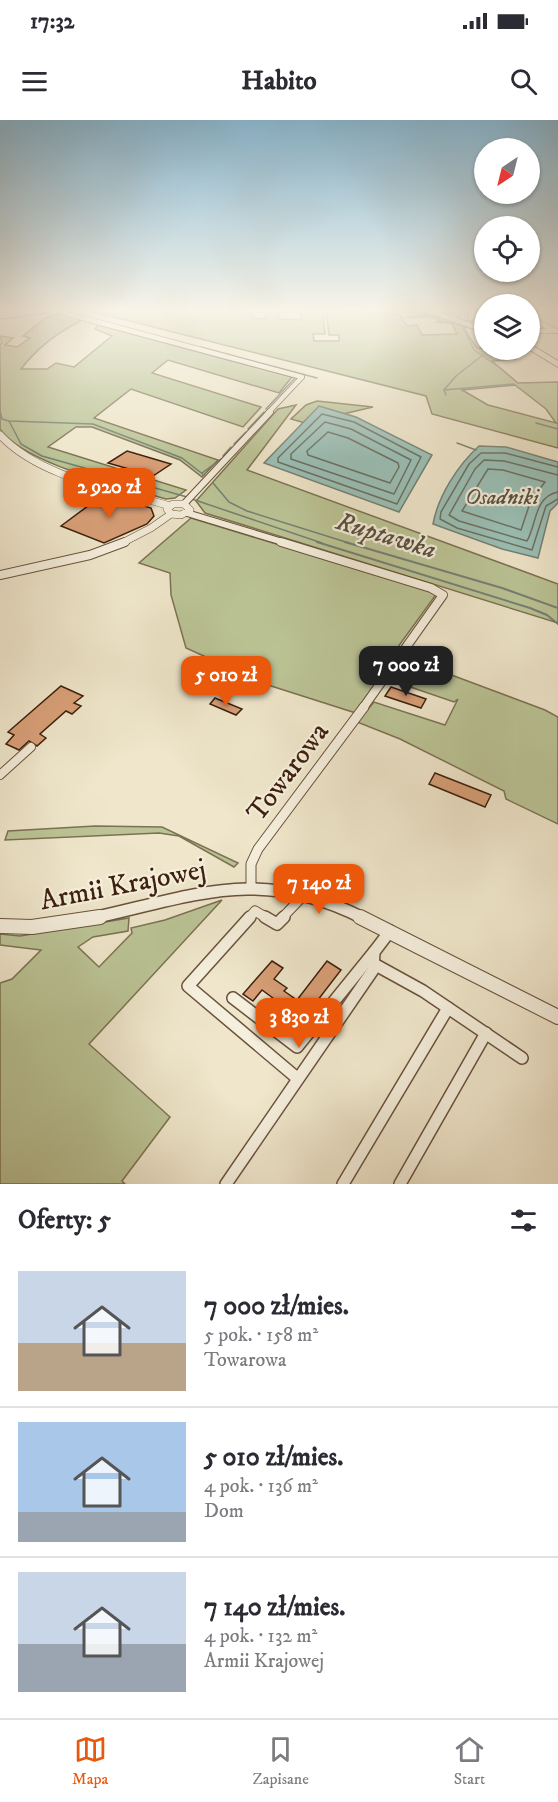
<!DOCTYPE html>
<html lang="pl">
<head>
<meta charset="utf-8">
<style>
	body { margin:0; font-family:"IM FELL DW Pica",serif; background:#f2f2f3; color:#2b2b33; height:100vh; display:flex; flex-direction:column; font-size:22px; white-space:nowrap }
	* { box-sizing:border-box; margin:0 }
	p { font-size:20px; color:#7c7c81 }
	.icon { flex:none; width:33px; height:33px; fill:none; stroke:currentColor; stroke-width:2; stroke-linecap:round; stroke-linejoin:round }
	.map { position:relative; height:1064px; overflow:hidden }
	.details { display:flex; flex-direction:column; background:#fff; flex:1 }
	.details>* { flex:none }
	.needle { width:39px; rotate:215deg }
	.buttons { position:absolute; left:474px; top:18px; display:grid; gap:12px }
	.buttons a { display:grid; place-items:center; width:66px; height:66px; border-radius:50%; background:#fff; box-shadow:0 2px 4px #0004; font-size:30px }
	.price { position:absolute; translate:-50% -51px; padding:0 14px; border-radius:12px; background:#ea580c; color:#fff; font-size:20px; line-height:39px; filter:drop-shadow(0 2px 3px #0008) }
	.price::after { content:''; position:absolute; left:50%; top:36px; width:18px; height:14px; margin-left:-9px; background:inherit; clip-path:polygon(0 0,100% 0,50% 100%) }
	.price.on { background:#222; color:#fff }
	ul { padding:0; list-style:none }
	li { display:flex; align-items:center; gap:18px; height:150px; padding:0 18px }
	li+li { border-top:2px solid #e1e1e2 }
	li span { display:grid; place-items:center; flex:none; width:168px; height:120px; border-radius:0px; color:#555 }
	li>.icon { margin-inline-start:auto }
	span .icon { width:72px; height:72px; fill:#fffc; stroke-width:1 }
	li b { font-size:26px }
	h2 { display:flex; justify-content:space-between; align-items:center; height:72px; padding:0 18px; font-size:26px }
	.status { display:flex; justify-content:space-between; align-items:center; height:42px; padding:0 30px; background:#fff; direction:ltr }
	.status svg { height:16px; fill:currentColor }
	header { display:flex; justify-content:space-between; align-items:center; height:78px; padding:0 18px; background:#fff; font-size:27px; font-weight:700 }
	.tabs { display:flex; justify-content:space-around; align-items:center; height:84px; border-top:2px solid #e1e1e2; background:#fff; font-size:16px; color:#7c7c81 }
	.tabs a { display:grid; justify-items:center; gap:3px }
	.tabs .on { color:#ea580c }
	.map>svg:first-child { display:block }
	.green { fill:#bbc496; stroke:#7c7252; stroke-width:1.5; fill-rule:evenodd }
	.water { fill:#9ac0b7; stroke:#758073; stroke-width:1.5 }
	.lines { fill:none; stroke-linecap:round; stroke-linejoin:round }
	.shore { stroke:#6c7062; stroke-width:1.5 }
	.stream-far1 { stroke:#758073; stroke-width:1.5 }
	.stream { stroke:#758073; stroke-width:2 }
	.building { fill:#d89f77; stroke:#3d200d; stroke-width:1.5 }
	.pedestrian-casing { stroke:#6a523c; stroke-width:10 }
	.minor-far4-casing { stroke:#6a523c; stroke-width:6 }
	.minor-far3-casing { stroke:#6a523c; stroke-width:8 }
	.minor-far2-casing { stroke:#6a523c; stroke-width:10 }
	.minor-far1-casing { stroke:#6a523c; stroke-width:11 }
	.minor-casing { stroke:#6a523c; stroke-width:14 }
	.tertiary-far4-casing { stroke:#6a523c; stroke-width:7 }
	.tertiary-far3-casing { stroke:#6a523c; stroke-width:8 }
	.tertiary-far2-casing { stroke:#6a523c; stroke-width:10 }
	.tertiary-far1-casing { stroke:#6a523c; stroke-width:14 }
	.tertiary-casing { stroke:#6a523c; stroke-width:16 }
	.pedestrian { stroke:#f5efdd; stroke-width:8 }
	.minor-far4 { stroke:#f5efdd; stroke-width:4.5 }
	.minor-far3 { stroke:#f5efdd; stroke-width:6 }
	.minor-far2 { stroke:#f5efdd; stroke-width:8 }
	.minor-far1 { stroke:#f5efdd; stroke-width:9 }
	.minor { stroke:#f5efdd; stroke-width:11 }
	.tertiary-far4 { stroke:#f5efdd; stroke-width:5 }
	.tertiary-far3 { stroke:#f5efdd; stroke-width:7 }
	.tertiary-far2 { stroke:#f5efdd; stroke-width:8 }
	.tertiary-far1 { stroke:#f5efdd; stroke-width:11 }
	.tertiary { stroke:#f5efdd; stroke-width:14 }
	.labels { text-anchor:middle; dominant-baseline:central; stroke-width:4.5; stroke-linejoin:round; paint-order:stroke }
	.far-water-label { font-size:22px; font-style:italic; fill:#595040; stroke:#f5efdd }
	.water-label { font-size:26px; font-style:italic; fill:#595040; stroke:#f5efdd }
	.near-street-label { font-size:28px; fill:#3d200d; stroke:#f5efdd }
</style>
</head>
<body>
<div class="status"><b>17:32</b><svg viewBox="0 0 49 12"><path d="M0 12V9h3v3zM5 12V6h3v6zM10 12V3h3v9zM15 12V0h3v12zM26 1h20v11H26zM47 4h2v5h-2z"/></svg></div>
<header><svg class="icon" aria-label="menu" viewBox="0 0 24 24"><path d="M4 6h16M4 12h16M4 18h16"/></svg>Habito<svg class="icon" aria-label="search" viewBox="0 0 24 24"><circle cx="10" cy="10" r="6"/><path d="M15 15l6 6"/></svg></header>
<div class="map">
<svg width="558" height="1064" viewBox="0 0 558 1064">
	<rect width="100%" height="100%" fill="#efe6cb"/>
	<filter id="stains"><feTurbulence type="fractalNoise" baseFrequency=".00333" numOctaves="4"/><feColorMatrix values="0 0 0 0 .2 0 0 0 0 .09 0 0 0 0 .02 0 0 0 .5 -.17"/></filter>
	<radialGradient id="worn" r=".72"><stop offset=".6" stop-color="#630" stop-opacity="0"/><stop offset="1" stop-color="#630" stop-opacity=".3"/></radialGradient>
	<!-- green -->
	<g class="green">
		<path d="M86 190 110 193 113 190H253L252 198 265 199 267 190H279L278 199 301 200V190H323L325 214H313L314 221H339V215H329L326 190 399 194 407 206 417 205 422 215 457 214 452 203 436 202 440 201 434 197H405L429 195 403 190H425L467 207 464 209 477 228 505 230 515 239 492 241 518 263 558 262V328L432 294 426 276ZM515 265 546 289 556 303 488 285 462 270Z"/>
		<path d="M60 193 82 200C57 213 38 227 21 249H47L56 243 74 247 112 216 95 209 98 205 292 257 279 273 168 240 152 253 261 287 243 307 131 269 94 298 218 340 202 357 180 340 92 307H76L48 327 186 370 175 378 166 379C123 366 25 345 0 309V225L2 223 0 216 13 218 5 225 17 227 30 218 23 216 44 199Z"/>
		<polygon points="317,281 373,287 305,303 291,299 306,285"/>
		<polygon points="296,285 247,350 558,464 558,503 205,393 196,381 278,289"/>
		<polygon points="191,398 433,472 435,476 395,531 359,594 268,565 186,528 171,475 170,453 139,443"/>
		<polygon points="406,538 545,590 558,597 558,704 506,679 504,671 400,619 357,602 374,582 445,605 458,579 454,582 390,560"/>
		<polygon points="95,706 162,707 238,743 234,747 179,716 159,713 5,720 8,711"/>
		<polygon points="222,780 89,924 170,997 122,1061 125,1064 0,1064 0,863 12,859 41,830 0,825 0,814 20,816 129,798 128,811 93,817 78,827 99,847 132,813 131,808 165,800"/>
	</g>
	<!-- water -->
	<g class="water">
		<polygon points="319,286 356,297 432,335 399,392 264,343"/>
		<path d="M479 326 506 327 558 342V383L550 391 538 438 502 429 433 404C438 376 458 345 479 326Z"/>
	</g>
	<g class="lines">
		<!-- shore -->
		<g class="shore">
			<polygon points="322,294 354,302 421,337 397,384 278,342 278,338"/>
			<polygon points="325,302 351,309 411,340 394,374 291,339 291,334"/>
			<polygon points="328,312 348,318 398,343 399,347 390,363 308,335 307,331"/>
			<polyline points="558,347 505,333 481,333 469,344 441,392 440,399 457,408 532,430 546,386 558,379"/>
			<polygon points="488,349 503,350 545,362 531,380 521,410 462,391"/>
			<path d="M558 355 504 341 484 340 475 349 449 395 459 401 527 421C537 403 534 377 558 372"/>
		</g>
		<!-- stream-far1 -->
		<g class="stream-far1">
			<polyline points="468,190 468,202"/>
			<polyline points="467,202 484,197"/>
			<polyline points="462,204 474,230 497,246"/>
			<polyline points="201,227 317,258"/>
			<polyline points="444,270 514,264"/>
			<polyline points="444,270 456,256 483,235"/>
			<polyline points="444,270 446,275"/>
			<polyline points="266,289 295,258 293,257"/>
			<polyline points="0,291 2,299 9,301 93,304 182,338 204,355"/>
			<polyline points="9,301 21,324 42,336 187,377"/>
			<polyline points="536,303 558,309"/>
			<polyline points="248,309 264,292"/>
			<polyline points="457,323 476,330"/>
			<polyline points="234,324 246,312"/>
			<polyline points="223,336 231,327"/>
			<polyline points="202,353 221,339"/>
			<polyline points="213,363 229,382 247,391 349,423"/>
			<polyline points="192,379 322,423"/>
		</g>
		<!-- stream -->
		<g class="stream">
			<polyline points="317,422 530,488 547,495 558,504"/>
			<polyline points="345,422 502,468 558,488"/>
		</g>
	</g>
	<!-- building -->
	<g class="building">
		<polygon points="127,331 171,344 153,356 108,343"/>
		<polygon points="104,374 151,388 154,396 147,404 104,423 61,406"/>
		<polygon points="61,566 83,576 74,583 81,586 72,594 66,591 40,614 46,618 37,626 29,621 19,630 6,624 14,615 8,612"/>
		<polygon points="391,567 426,579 421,588 385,576"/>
		<polygon points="215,578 242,589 236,595 210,584"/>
		<polygon points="435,653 491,675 485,687 429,664"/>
		<polygon points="272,841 283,848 274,859 287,868 284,871 297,880 327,841 341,850 294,911 282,902 290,891 277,881 262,870 253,881 243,874"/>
	</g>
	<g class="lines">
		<!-- pedestrian casing -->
		<g class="pedestrian-casing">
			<polyline id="pedestrian" points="0,655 31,627"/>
		</g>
		<!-- minor-far4 casing -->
		<g class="minor-far4-casing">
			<g id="minor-far4">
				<polyline points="62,190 68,194 302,257 268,293"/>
				<polyline points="530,198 556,211"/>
				<polyline points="451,199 460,190"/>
				<polyline points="530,211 557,211"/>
			</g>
		</g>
		<!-- minor-far3 casing -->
		<g class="minor-far3-casing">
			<g id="minor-far3">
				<polyline points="184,384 270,292"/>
				<polyline points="187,393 286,423"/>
			</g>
		</g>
		<!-- minor-far2 casing -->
		<g class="minor-far2-casing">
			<polyline id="minor-far2" points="281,422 431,468 443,475 363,588"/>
		</g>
		<!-- minor-far1 casing -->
		<g class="minor-far1-casing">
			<g id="minor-far1">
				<polyline points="251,767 251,744 258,729 364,587"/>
				<polyline points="249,798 255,791 267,798"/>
				<polyline points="282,798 304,775"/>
			</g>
		</g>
		<!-- minor casing -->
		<g class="minor-casing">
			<g id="minor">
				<polyline points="250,797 188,866 297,958"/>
				<polyline points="265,797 277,804 284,797"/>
				<polyline points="374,844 423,871 522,938"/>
				<polyline points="233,878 297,927 374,832"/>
				<polyline points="226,1064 373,850 374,832 390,811"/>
				<polyline points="343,1064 448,888"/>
				<polyline points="400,1064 486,913"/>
			</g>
		</g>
		<!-- tertiary-far4 casing -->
		<g class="tertiary-far4-casing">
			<g id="tertiary-far4">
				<polyline points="426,190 484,210"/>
				<polyline points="0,196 47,190"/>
				<polyline points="530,227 558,244"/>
			</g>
		</g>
		<!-- tertiary-far3 casing -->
		<g class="tertiary-far3-casing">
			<g id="tertiary-far3">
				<path d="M0 315C40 358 115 369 170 386"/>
				<polygon points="173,384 184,384 190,390 181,395 171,394 167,389"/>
				<polyline points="122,423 151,408 171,394"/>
			</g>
		</g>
		<!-- tertiary-far2 casing -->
		<g class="tertiary-far2-casing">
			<polyline id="tertiary-far2" points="0,455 90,435 125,422"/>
		</g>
		<!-- tertiary-far1 casing -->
		<g class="tertiary-far1-casing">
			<path id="tertiary-far1" d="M93 798C197 775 261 746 363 798"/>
		</g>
		<!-- tertiary casing -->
		<g class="tertiary-casing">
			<g id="tertiary">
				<polyline points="360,797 558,897"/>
				<polyline points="0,806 32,807 100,797"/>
			</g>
		</g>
		<!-- pedestrian -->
		<use href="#pedestrian" class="pedestrian"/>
		<!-- minor-far4 -->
		<use href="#minor-far4" class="minor-far4"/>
		<!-- minor-far3 -->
		<use href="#minor-far3" class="minor-far3"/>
		<!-- minor-far2 -->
		<use href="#minor-far2" class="minor-far2"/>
		<!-- minor-far1 -->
		<use href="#minor-far1" class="minor-far1"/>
		<!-- minor -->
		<use href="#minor" class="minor"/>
		<!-- tertiary-far4 -->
		<use href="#tertiary-far4" class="tertiary-far4"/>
		<!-- tertiary-far3 -->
		<use href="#tertiary-far3" class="tertiary-far3"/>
		<!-- tertiary-far2 -->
		<use href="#tertiary-far2" class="tertiary-far2"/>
		<!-- tertiary-far1 -->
		<use href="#tertiary-far1" class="tertiary-far1"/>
		<!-- tertiary -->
		<use href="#tertiary" class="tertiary"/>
	</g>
	<!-- sky -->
	<linearGradient id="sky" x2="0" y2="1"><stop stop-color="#89b9d4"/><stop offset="0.56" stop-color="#f8f4e8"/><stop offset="1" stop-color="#f8f4e8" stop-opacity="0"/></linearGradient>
	<rect width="558" height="339" fill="url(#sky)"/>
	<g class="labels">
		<!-- far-water labels -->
		<g class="far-water-label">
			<text x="502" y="377">Osadniki</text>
		</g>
		<!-- water labels -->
		<g class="water-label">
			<text transform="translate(386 416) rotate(17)">Ruptawka</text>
		</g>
		<!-- near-street labels -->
		<g class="near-street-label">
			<text transform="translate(288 652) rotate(-53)">Towarowa</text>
			<text transform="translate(123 765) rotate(-11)">Armii Krajowej</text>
		</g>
	</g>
	<rect width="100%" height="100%" filter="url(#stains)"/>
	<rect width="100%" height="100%" fill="url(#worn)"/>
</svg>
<div class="buttons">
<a><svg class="needle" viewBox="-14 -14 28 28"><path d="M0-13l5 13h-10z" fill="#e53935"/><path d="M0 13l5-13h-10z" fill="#7c7c81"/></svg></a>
<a><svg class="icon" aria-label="locate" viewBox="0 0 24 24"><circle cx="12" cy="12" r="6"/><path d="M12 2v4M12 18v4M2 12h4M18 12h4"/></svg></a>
<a><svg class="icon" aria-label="layers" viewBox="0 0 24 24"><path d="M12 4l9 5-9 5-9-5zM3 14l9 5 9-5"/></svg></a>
</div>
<b class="price" style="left:109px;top:399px">2 920 zł</b>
<b class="price on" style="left:406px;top:577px">7 000 zł</b>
<b class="price" style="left:226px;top:587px">5 010 zł</b>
<b class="price" style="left:319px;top:795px">7 140 zł</b>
<b class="price" style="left:299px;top:929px">3 830 zł</b>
</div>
<section class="details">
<h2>Oferty: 5<svg class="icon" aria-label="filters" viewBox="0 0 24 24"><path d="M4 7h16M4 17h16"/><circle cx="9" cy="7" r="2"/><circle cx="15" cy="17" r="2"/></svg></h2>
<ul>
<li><span style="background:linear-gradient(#c9d6e8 60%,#b9a48a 0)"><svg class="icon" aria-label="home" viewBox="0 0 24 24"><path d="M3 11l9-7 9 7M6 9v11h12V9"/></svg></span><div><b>7 000 zł/mies.</b><p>5 pok. · 158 m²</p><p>Towarowa</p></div></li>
<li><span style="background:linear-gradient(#a9c7e8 75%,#9aa5b1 0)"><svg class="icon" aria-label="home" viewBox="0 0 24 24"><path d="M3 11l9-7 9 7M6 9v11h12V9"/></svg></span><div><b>5 010 zł/mies.</b><p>4 pok. · 136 m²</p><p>Dom</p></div></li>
<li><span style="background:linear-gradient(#c9d6e8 60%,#9aa5b1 0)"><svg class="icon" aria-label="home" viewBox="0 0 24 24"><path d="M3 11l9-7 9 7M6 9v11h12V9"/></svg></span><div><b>7 140 zł/mies.</b><p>4 pok. · 132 m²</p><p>Armii Krajowej</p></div></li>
</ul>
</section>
<nav class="tabs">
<a class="on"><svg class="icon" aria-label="map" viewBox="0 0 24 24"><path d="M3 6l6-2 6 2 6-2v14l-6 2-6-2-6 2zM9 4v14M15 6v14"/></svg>Mapa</a>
<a><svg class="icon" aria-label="saved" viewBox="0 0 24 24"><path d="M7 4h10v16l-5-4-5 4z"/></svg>Zapisane</a>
<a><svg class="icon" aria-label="home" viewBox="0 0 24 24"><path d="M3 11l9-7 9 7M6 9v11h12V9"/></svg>Start</a>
</nav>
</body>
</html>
